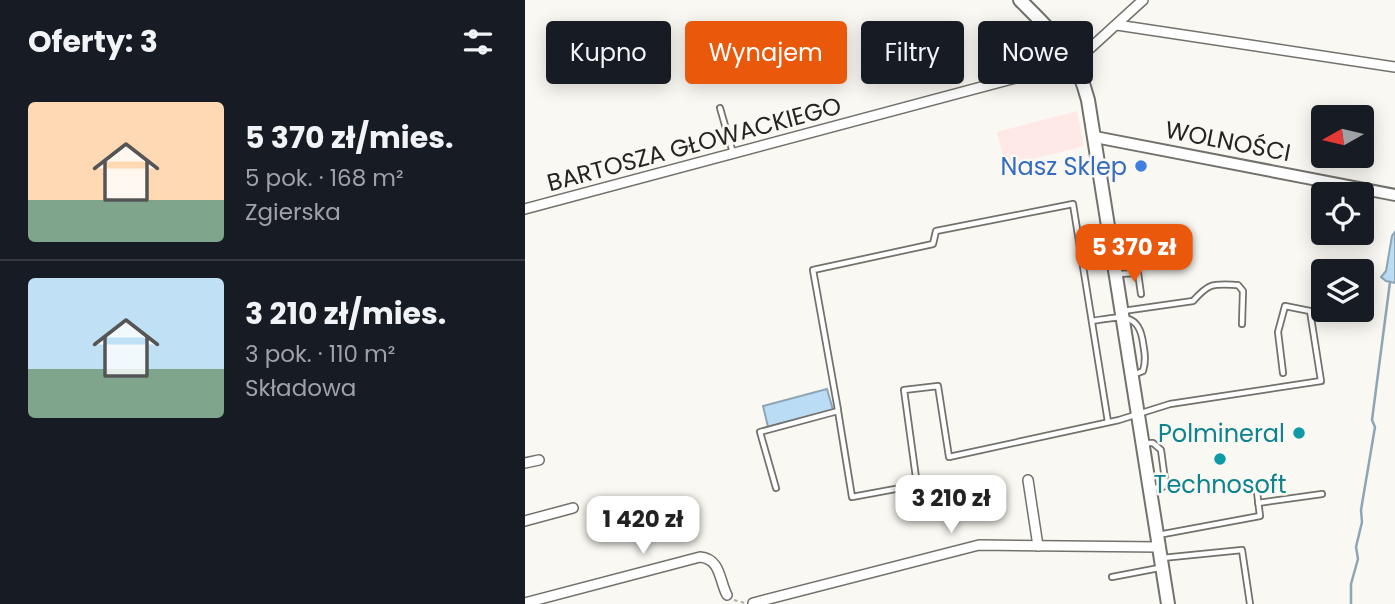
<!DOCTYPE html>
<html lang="pl">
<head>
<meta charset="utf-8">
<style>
	body { margin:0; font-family:Poppins,sans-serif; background:#242831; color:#f1f3f6; height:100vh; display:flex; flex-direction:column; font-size:26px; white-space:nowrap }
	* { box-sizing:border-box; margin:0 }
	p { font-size:23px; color:#9ea1a6 }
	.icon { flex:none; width:38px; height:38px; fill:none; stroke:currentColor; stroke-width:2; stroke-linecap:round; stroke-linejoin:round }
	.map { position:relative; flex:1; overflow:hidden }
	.sheet { display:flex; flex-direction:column; background:#171b24; width:525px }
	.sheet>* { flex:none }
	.hud { position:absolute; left:21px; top:21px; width:665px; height:63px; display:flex; gap:14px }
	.needle { width:46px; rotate:262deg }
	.controls { position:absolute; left:786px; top:105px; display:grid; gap:14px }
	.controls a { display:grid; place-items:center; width:63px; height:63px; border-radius:7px; background:#171b24; box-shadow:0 4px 18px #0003; font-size:35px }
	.price { position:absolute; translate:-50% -60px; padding:0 16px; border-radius:14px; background:#fff; color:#222; font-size:23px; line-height:46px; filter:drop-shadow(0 2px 4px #0008) }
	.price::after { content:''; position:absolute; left:50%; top:42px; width:21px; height:16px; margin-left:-10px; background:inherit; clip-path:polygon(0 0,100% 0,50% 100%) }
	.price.active { background:#ea580c; color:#fff }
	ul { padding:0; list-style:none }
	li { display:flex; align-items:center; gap:21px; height:175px; padding:0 28px }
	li+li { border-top:2px solid #363941 }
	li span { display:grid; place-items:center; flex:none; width:196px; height:140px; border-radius:7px; color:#555 }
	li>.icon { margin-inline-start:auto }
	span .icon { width:84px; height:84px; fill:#fffc; stroke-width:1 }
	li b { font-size:30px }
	h2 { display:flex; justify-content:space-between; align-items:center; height:84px; padding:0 28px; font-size:30px }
	.chip { padding:0 24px; border-radius:7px; background:#171b24; box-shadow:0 4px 18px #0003; font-size:24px; line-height:63px }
	.chip.active { background:#ea580c; color:#fff }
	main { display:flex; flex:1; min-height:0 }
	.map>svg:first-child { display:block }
	.commercial { fill:#fee9e6 }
	.water { fill:#badcf4; stroke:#8da5b5; stroke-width:2 }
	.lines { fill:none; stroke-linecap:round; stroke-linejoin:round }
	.stream { stroke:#8da5b5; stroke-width:2.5 }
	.service-casing { stroke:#73716c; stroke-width:8 }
	.minor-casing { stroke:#73716c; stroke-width:12 }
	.tertiary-casing { stroke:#73716c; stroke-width:14 }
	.secondary-casing { stroke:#73716c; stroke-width:16 }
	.path { stroke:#adaca7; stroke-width:2; stroke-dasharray:3.5 3.5; stroke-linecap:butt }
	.service { stroke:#fff; stroke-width:4.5 }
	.minor { stroke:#fff; stroke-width:9 }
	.tertiary { stroke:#fff; stroke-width:10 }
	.secondary { stroke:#fff; stroke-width:12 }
	.shop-dot { fill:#3f7fe0; stroke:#faf8f2; stroke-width:2.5 }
	.culture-dot { fill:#0f9aa8; stroke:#faf8f2; stroke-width:2.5 }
	.labels { text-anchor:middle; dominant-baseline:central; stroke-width:5; stroke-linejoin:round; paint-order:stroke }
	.street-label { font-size:24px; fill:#252422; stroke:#faf8f2 }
	.shop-label { font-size:24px; fill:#366cbe; stroke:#faf8f2; text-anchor:end }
	.culture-label { font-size:24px; fill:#0d838f; stroke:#faf8f2; text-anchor:end }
</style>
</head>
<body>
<main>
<section class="sheet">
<h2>Oferty: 3<svg class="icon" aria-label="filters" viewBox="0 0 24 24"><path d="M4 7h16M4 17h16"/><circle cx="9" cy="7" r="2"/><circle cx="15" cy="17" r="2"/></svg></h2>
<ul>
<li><span style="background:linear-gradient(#ffd9b3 70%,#7fa58c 0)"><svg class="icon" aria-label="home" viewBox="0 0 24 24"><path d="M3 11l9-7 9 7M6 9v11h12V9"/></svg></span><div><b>5 370 zł/mies.</b><p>5 pok. · 168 m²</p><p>Zgierska</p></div></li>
<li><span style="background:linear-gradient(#bfe0f5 65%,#7fa58c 0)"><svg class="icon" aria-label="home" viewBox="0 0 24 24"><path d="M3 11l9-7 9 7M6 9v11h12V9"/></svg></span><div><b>3 210 zł/mies.</b><p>3 pok. · 110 m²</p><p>Składowa</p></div></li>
</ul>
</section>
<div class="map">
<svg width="870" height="604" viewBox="0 0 870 604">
	<rect width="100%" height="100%" fill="#faf8f2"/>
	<!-- commercial -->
	<polygon class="commercial" points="552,111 559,146 481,166 472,132"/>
	<!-- water -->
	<g class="water">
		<polygon points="870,232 870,283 861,281 856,277 861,271 867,236"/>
		<polygon points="302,389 308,410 243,427 238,406"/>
	</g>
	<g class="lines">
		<!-- stream -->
		<polyline class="stream" points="826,604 826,584 833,559 831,547 837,522 836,510 850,427 847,420 865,282"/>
		<!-- service casing -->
		<g class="service-casing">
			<g id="service">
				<polyline points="195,108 208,153"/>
				<polyline points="593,274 613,273 616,294"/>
				<path d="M598 311 668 301C685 282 688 284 713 285L718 291 717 324"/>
				<path d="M567 321C593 317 614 310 618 343 620 354 621 361 618 371L608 375"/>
				<polyline points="313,410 288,270 408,244 411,231 548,204 583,422"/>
				<polyline points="619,443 628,443 636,450 640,480 638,487 627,488"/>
				<polyline points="251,488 235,432 313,411 327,497 392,485 379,390 413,386 424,457 594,420 645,404 796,381 785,311 760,306 753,332 758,373"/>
				<polyline points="733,503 797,494"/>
				<polyline points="633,535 735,516 731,484"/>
				<polyline points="637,558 717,550 725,604"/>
				<polyline points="587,577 634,568"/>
			</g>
		</g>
		<!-- minor casing -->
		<g class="minor-casing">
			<g id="minor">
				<polyline points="592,25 870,67"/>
				<polyline points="0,209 550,62 618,0"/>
				<polyline points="0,463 14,460"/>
				<polyline points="503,480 513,546"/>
				<polyline points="0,521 48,508"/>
				<path d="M0 603 175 557C196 559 194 580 202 595"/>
				<polyline points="228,603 454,545 634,547"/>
			</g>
		</g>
		<!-- tertiary casing -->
		<g class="tertiary-casing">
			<polyline id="tertiary" points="570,137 870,195"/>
		</g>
		<!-- secondary casing -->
		<g class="secondary-casing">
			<path id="secondary" d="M495 0C528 33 551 53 563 100L643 604"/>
		</g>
		<!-- path -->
		<polyline class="path" points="209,600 220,603"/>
		<!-- service -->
		<use href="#service" class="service"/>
		<!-- minor -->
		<use href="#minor" class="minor"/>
		<!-- tertiary -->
		<use href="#tertiary" class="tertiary"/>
		<!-- secondary -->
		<use href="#secondary" class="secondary"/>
	</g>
	<!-- markers -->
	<circle class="shop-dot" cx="616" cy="166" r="7"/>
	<g class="culture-dot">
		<circle cx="774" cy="433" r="7"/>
		<circle cx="695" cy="459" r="7"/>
	</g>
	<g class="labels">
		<!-- street labels -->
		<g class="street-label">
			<text transform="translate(703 141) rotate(11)">WOLNOŚCI</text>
			<text transform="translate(169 144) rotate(-15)">BARTOSZA GŁOWACKIEGO</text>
		</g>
		<!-- shop labels -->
		<g class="shop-label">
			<text x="602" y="166">Nasz Sklep</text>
		</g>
		<!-- culture labels -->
		<g class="culture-label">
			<text x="760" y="433">Polmineral</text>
			<text x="695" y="484" text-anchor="middle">Technosoft</text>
		</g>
	</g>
</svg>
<div class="controls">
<a><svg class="needle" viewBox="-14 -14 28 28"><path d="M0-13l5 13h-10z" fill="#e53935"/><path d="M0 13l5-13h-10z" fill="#9ea1a6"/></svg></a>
<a><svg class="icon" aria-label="locate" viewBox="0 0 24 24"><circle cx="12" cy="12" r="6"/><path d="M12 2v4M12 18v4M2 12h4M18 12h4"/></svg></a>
<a><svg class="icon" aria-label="layers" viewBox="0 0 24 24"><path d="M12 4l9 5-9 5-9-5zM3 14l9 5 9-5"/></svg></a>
</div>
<b class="price active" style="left:609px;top:284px">5 370 zł</b>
<b class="price" style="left:426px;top:535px">3 210 zł</b>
<b class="price" style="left:118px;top:556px">1 420 zł</b>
<div class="hud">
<a class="chip">Kupno</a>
<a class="chip active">Wynajem</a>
<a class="chip">Filtry</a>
<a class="chip">Nowe</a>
</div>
</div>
</main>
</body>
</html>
